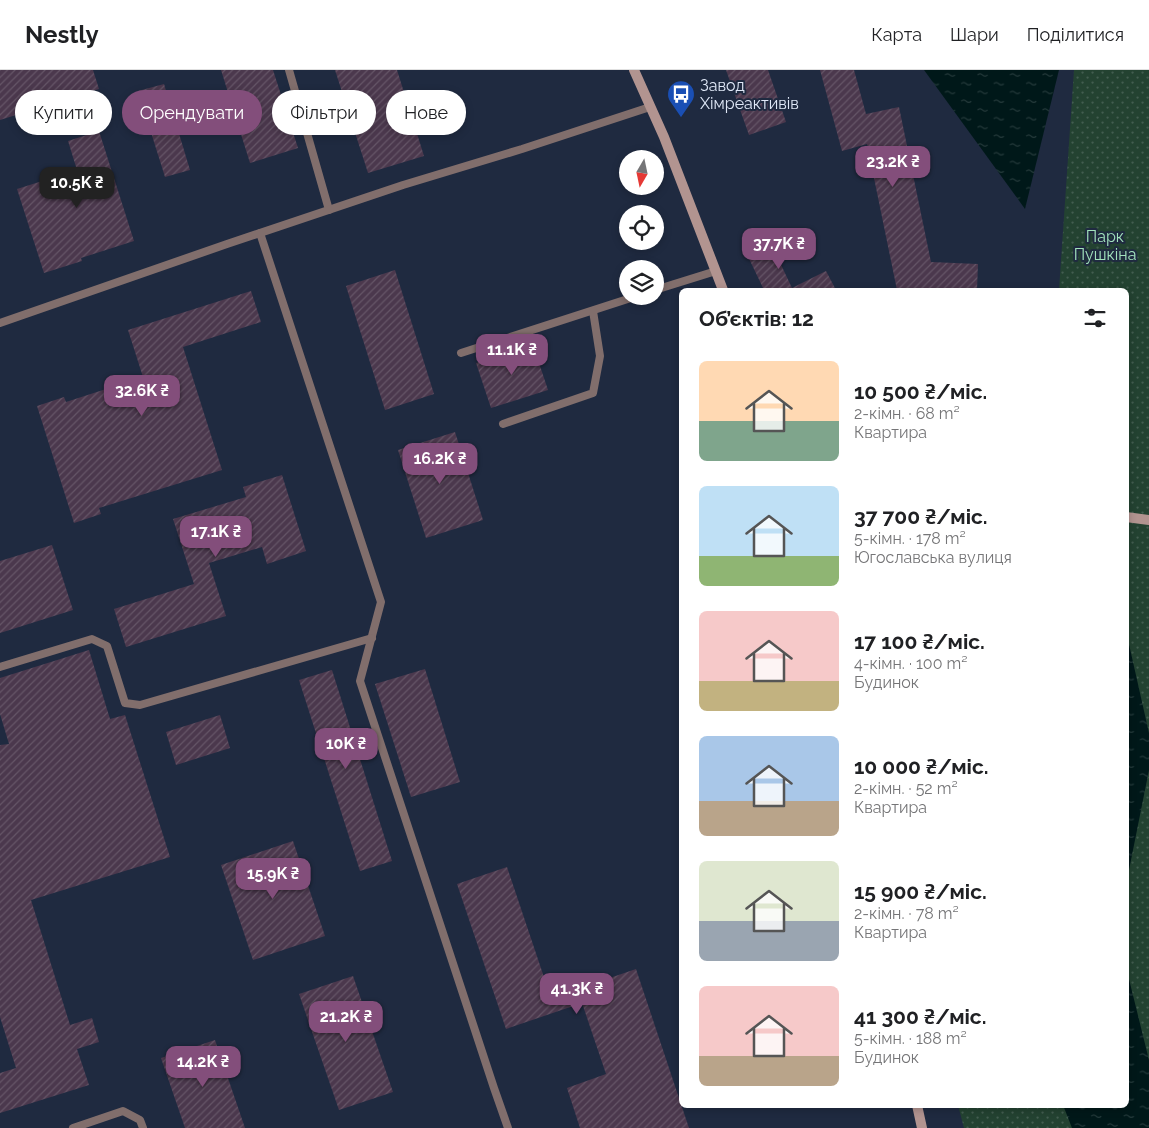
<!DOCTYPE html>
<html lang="uk">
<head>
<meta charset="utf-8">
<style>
	body { margin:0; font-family:Raleway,sans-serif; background:#f6f6f6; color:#202124; height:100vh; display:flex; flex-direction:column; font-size:19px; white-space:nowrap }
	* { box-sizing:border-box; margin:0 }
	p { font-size:16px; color:#757577 }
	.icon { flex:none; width:28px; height:28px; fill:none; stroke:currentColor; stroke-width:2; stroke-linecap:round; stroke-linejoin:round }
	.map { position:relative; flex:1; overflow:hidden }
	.side { position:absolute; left:679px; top:218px; width:450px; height:820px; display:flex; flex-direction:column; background:#fff; border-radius:8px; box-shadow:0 2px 8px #0003 }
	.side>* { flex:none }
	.banner { position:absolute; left:15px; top:20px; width:475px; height:45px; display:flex; gap:10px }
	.needle { width:32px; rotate:189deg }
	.buttons { position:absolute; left:619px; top:80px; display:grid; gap:10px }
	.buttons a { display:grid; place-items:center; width:45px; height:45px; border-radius:50%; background:#fff; box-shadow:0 2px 8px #0003; font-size:25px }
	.price { position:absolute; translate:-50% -42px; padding:0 11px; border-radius:10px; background:#834e7b; color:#fff; font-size:16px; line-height:32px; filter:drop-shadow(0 1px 2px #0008) }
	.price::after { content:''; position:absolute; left:50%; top:30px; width:15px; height:11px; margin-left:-8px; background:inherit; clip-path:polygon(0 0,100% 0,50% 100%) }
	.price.on { background:#222; color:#fff }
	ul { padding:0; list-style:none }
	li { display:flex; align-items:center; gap:15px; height:125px; padding:0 20px }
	li span { display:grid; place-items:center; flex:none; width:140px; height:100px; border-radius:8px; color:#555 }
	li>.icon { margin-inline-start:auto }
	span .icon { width:60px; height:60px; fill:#fffc; stroke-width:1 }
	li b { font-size:21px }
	h2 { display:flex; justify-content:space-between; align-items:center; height:60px; padding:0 20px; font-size:21px }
	.tag { padding:0 18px; border-radius:22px; background:#fff; box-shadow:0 2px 8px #0003; font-size:18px; line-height:45px }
	.tag.on { background:#834e7b; color:#fff }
	header { display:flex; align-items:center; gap:30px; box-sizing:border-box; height:70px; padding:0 25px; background:#fff; border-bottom:1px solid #e0e0e0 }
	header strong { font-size:24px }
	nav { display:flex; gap:28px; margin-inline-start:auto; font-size:18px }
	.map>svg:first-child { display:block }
	.park { fill:url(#park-dots) }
	.water { fill:url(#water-ripples) }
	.building { fill:url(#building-hatch) }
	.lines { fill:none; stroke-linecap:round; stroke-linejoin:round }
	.lane { stroke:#816e6c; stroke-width:8 }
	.secondary { stroke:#b29490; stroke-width:10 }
	.labels { text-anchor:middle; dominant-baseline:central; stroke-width:4; stroke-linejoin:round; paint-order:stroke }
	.poi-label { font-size:16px; fill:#e0e8f7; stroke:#1f2a40; text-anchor:start }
	.park-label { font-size:16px; fill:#a2e2bc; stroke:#1f2a40 }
</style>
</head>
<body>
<header>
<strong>Nestly</strong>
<nav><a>Карта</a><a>Шари</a><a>Поділитися</a></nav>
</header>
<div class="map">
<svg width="1149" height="1058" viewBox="0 0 1149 1058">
	<defs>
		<pattern id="park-dots" width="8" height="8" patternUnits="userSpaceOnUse" patternTransform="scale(1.25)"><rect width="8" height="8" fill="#234231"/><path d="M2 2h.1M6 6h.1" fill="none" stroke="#435d50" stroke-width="1.8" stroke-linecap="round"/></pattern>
		<pattern id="water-ripples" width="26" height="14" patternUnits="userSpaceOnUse" patternTransform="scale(1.25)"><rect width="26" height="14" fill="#001819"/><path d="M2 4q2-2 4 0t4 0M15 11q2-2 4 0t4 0" fill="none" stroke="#253a3b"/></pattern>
		<pattern id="building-hatch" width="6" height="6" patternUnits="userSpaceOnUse" patternTransform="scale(1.25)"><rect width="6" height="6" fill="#4b384d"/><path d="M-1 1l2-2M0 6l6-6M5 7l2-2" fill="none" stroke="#655567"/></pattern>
	</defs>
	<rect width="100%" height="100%" fill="#1f2a40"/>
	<!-- park -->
	<polygon class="park" points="1074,0 1149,0 1149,1058 964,1058 958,1035 1126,1035 1126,220 1059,220"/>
	<!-- water -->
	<g class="water">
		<polygon points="924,0 1059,0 1025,139"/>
		<polygon points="1126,561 1149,663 1149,700 1126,815"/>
		<polygon points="1126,897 1149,990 1149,1058 1072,1058 1063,1035 1126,1035"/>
	</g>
	<!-- building -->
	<g class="building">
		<polygon points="0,0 93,0 99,19 0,50"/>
		<polygon points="221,0 273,0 298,78 250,93"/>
		<polygon points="335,0 397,0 424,86 368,103"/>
		<polygon points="726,0 768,0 786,52 749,65"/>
		<polygon points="820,0 854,0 866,44 899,37 931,192 978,194 977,220 897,220 867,74 842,81"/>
		<polygon points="164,14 190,100 165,107 138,21"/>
		<polygon points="99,61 134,171 81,188 82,191 44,203 17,119 77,100 68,71"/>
		<polygon points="767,165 792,218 826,201 836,220 764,220 743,176"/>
		<polygon points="395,200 434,324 385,340 346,216"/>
		<polygon points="251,221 261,252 183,277 222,400 99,438 101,444 74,453 37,336 64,327 66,332 143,307 128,260"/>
		<polygon points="533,275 548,320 491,338 476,293"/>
		<polygon points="455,362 483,450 426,468 398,380"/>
		<polygon points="282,405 306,481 267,494 262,477 209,493 226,546 126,577 114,539 194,514 173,449 246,427 243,417"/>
		<polygon points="52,475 73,540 0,563 0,491"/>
		<polygon points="89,580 110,649 125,645 170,787 31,830 70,955 92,948 99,972 77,979 89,1015 0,1043 0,1003 16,998 0,947 0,675 9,674 0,644 0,608"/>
		<polygon points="425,599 460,712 411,727 375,614"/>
		<polygon points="332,600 392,791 360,801 299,610"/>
		<polygon points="220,645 230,678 176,695 166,662"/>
		<polygon points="293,771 325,866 253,890 221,795"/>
		<polygon points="507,797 551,928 636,899 689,1058 580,1058 567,1018 606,1004 582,933 506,959 457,814"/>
		<polygon points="353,906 393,1022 339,1040 299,924"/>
		<polygon points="215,970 245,1058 185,1058 161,988"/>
	</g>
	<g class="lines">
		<!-- lane -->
		<g class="lane">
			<polyline points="289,0 329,140"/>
			<polyline points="260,163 381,532 360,611 494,1018 508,1058"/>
			<polyline points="655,220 716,201"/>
			<polyline points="0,253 227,174 403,115 522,79 650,37"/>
			<polyline points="461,283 637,226"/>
			<polyline points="503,354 593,323 600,286 593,241"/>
			<polyline points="0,597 92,569 107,576 125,633 140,635 372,568"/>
			<polyline points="73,1058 123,1041 140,1050 143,1058"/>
		</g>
		<!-- secondary -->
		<g class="secondary">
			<polyline points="634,0 664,67 723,220"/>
			<polyline points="1126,447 1149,450"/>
			<polyline points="917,1035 922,1058"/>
		</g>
	</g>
	<!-- icons -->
	<defs>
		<g id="bus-pin" transform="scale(1.4375)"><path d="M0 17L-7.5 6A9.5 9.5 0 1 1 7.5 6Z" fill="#1a4fb4" stroke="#1f2a40"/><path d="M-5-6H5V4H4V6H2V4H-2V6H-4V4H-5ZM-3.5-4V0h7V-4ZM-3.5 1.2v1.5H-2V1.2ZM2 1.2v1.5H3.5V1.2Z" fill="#fff"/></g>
	</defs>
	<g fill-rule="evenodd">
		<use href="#bus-pin" x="681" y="24"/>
	</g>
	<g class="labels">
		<!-- poi labels -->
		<g class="poi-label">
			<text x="700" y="15">Завод<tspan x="700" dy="18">Хімреактивів</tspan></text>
		</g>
		<!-- park labels -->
		<g class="park-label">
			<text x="1105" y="166">Парк<tspan x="1105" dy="18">Пушкіна</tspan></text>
		</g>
	</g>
</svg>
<div class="buttons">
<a><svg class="needle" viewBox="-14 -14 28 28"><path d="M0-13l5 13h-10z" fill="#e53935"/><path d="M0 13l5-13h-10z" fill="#757577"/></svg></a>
<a><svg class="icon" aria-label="locate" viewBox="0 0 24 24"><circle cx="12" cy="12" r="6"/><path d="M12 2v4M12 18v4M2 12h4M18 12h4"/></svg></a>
<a><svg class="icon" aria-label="layers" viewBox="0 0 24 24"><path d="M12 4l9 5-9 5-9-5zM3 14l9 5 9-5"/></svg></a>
</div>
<b class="price" style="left:893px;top:118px">23.2K ₴</b>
<b class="price on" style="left:77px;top:139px">10.5K ₴</b>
<b class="price" style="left:779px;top:200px">37.7K ₴</b>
<b class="price" style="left:512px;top:306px">11.1K ₴</b>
<b class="price" style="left:142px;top:347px">32.6K ₴</b>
<b class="price" style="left:440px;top:415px">16.2K ₴</b>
<b class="price" style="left:216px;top:488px">17.1K ₴</b>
<b class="price" style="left:346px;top:700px">10K ₴</b>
<b class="price" style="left:273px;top:830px">15.9K ₴</b>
<b class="price" style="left:577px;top:945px">41.3K ₴</b>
<b class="price" style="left:346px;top:973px">21.2K ₴</b>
<b class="price" style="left:203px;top:1018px">14.2K ₴</b>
<div class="banner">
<a class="tag">Купити</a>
<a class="tag on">Орендувати</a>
<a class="tag">Фільтри</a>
<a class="tag">Нове</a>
</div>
<section class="side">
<h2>Об’єктів: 12<svg class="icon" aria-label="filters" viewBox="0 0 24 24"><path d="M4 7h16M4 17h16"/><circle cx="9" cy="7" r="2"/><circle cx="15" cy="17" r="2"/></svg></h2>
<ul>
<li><span style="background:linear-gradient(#ffd9b3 60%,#7fa58c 0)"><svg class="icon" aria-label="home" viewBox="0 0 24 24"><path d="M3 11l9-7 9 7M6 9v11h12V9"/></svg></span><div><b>10 500 ₴/міс.</b><p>2-кімн. · 68 m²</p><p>Квартира</p></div></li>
<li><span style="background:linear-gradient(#bfe0f5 70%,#8fb573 0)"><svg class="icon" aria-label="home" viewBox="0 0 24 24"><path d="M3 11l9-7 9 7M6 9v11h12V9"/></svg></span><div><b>37 700 ₴/міс.</b><p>5-кімн. · 178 m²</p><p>Югославська вулиця</p></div></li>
<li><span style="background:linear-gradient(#f6c9c9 70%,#c2b280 0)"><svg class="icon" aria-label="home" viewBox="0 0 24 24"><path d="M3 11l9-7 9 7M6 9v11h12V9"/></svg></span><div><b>17 100 ₴/міс.</b><p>4-кімн. · 100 m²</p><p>Будинок</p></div></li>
<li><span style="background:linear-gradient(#a9c7e8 65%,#b9a48a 0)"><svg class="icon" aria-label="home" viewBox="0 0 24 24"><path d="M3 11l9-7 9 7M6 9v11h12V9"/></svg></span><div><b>10 000 ₴/міс.</b><p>2-кімн. · 52 m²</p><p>Квартира</p></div></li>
<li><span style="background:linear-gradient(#dfe7d0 60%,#9aa5b1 0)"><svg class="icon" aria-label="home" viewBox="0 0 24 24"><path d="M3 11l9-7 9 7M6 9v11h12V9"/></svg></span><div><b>15 900 ₴/міс.</b><p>2-кімн. · 78 m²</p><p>Квартира</p></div></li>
<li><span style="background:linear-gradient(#f6c9c9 70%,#b9a48a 0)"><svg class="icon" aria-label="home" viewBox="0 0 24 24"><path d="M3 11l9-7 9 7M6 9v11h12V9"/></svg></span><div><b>41 300 ₴/міс.</b><p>5-кімн. · 188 m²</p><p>Будинок</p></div></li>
</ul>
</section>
</div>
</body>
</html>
